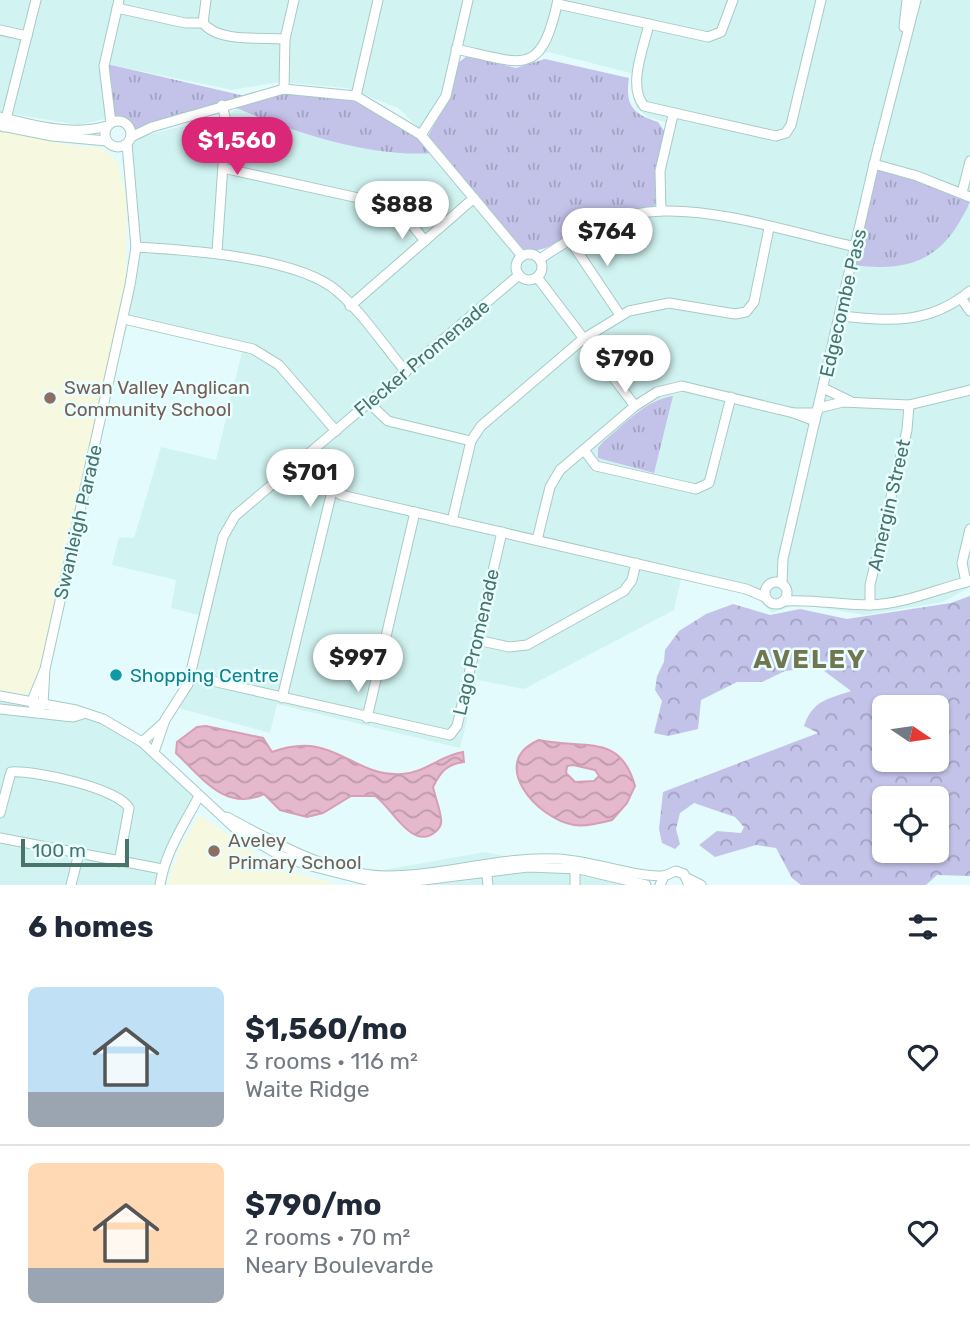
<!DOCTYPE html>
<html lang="en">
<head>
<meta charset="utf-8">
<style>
	body { margin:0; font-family:Rubik,sans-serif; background:#f6f6f7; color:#1f2937; height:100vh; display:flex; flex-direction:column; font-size:26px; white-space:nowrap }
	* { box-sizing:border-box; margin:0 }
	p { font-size:23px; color:#747a83 }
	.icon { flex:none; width:38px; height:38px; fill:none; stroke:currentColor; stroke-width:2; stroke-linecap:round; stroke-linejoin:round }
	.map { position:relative; height:885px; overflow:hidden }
	.panel { display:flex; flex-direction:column; background:#fff; flex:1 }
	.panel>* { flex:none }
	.needle { width:46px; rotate:103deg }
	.controls { position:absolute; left:872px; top:695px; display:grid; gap:14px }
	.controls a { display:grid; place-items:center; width:77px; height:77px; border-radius:10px; background:#fff; box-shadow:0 2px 5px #0004; font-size:35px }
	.scale { position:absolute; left:21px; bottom:18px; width:108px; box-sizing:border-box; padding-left:7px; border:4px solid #49746b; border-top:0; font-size:19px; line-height:24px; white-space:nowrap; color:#49746b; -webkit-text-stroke:5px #e9feff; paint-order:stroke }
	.price { position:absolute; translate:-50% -60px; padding:0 16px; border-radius:24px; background:#fff; color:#222; font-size:23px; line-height:46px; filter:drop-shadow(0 2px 4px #0008) }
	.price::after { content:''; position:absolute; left:50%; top:42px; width:21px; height:16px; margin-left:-10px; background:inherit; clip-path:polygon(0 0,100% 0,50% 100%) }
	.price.on { background:#db2777; color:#fff }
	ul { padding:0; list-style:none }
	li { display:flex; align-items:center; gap:21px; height:175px; padding:0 28px }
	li+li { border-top:2px solid #e0e1e3 }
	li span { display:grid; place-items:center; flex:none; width:196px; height:140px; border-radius:10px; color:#555 }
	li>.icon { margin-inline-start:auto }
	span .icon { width:84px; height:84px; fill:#fffc; stroke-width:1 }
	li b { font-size:30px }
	h2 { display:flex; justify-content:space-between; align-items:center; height:84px; padding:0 28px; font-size:30px }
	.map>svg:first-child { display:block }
	.residential { fill:#d1f4f2 }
	.education { fill:#f7f8e0 }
	.forest { fill:url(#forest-crowns); fill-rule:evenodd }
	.park { fill:url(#park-tufts) }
	.water { fill:url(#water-waves); stroke:#d79eb5; stroke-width:2; fill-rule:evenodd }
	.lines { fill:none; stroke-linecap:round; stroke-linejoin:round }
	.minor-casing { stroke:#a7cac6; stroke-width:11 }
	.minor { stroke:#fff; stroke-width:9 }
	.education-dot { fill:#8d6e63; stroke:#e9feff; stroke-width:2.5 }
	.culture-dot { fill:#0f9aa8; stroke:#e9feff; stroke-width:2.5 }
	.labels { text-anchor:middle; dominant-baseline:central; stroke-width:5; stroke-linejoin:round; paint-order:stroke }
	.street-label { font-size:19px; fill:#49746b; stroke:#e9feff }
	.education-label { font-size:19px; fill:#785e54; stroke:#e9feff; text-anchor:start }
	.culture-label { font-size:19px; fill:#0d838f; stroke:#e9feff; text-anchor:start }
	.district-label { font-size:26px; font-weight:bold; letter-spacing:2px; fill:#727650; stroke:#e9feff }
</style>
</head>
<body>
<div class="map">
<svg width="970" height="885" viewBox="0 0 970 885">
	<defs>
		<pattern id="forest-crowns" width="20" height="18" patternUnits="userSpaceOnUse" patternTransform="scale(1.75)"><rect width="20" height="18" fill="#c3c2e9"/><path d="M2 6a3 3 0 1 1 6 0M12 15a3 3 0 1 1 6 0" fill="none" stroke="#a0a2c1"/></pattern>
		<pattern id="park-tufts" width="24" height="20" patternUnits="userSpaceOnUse" patternTransform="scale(1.75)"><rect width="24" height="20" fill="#c3c2e9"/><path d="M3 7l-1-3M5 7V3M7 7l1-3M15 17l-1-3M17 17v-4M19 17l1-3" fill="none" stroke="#a0a2c1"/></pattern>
		<pattern id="water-waves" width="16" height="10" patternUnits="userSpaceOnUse" patternTransform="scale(1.75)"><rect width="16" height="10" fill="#e5b8cb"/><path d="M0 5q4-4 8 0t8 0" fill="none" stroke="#bc9aa9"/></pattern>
	</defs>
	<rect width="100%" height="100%" fill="#e3fbfc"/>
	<!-- residential -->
	<g class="residential">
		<polygon points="0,0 970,0 970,587 943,602 865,615 798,604 772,613 755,596 681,579 674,610 524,689 477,680 460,748 277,704 270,733 182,709 173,703 184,684 202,616 171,608 176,580 112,565 119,537 134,538 161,447 216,460 242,352 121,324 130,264 131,210 122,158 139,137 228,115 240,106 437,149 522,250 541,255 563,236 659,209 668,123 648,117 636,108 634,74 548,52 518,66 460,54 426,135 398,108 347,88 278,82 232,90 102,63 109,118 79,125 0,112"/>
		<polygon points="0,696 103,716 156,748 202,798 168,866 166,885 0,885"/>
		<polygon points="485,852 635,885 367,885 378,871"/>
	</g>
	<!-- education -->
	<g class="education">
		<polygon points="0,131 68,145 102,148 117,161 127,202 126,287 37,685 25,694 0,691"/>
		<polygon points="199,815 278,868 339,885 167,885 178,852"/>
	</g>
	<!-- forest -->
	<path class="forest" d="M970 596V876L937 875 926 885H801L792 878 776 848 756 845 715 857 699 845 717 831 741 833 744 827 735 817 694 803 680 813 676 829 680 844 675 849 662 843 659 829 663 792 818 733 804 726C813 700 828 699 851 691L819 667 785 671 762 682H737L701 700 698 729 668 736 654 733 662 701 655 690 657 676 664 662 665 650 679 631 706 614 733 604 770 615 800 609 847 619 951 603ZM884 707H936V760H884ZM884 798H936V850H884Z"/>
	<!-- park -->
	<g class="park">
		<path d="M467 56 516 68 545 59 629 78C625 105 632 114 658 122L665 132 655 169 656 204 651 210C637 212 622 213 608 217 578 226 555 252 524 252L426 139 450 97 458 63Z"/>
		<path d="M107 64 249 97 311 90 355 100 420 138 434 153C367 158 287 130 227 104L161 126 131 130 128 126 116 122 108 90Z"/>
		<path d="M877 164 970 197C970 206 964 213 960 221 935 265 900 271 853 265Z"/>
		<path d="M673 396 654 473 598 458V448L603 442C624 425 645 400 673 396Z"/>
	</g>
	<!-- water -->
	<g class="water">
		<path d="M206 726 263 738 272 752C335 729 350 777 402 774 425 773 441 755 463 752L464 762C447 764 441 771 433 787 435 797 440 808 441 819 442 824 439 829 434 833 411 850 391 806 375 796H351L323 813 307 817 280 810 264 794C226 812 202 778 176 753L177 742 197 727Z"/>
		<path d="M539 740C584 750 620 732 635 786L627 803 612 820C601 823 586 827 574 825 537 819 487 762 539 740ZM573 765 595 770 599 776 594 781 575 782 566 773 567 766Z"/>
	</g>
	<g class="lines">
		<!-- minor casing -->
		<g class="minor-casing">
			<g id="minor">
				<path d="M206 0 203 23C219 43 262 37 285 39"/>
				<polyline points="558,4 708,37 721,32 733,0"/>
				<polyline points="117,8 185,23 203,23"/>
				<path d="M649 24C644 47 627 86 644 106L776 136 786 133 791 125 821 0"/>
				<polyline points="904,27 907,0"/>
				<polyline points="0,30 27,36"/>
				<path d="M456 49C524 64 541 78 558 0"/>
				<polyline points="284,89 285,39 294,0"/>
				<polyline points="356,96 378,0"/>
				<path d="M0 117C35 126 72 136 107 126"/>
				<circle cx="118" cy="134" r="13"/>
				<polyline points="111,123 104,66 119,0"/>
				<polyline points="2,126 52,136 107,141"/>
				<polyline points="4,127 36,0"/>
				<polyline points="421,135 446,96 468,0"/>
				<polyline points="131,137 152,127 284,89 356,96 421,135 522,256"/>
				<polyline points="874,164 917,176 970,197"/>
				<polyline points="223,168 390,205 404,215 425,241"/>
				<polyline points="962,193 970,161"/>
				<polyline points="661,211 660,171 673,115"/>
				<polyline points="569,239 620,315"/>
				<path d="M136 247C188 250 297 257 337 291 363 313 384 346 406 372"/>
				<polyline points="217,252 226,121 222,105"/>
				<circle cx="529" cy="267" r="13"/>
				<path d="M540 259C576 234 617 212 662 211 721 209 798 234 856 247"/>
				<polyline points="537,277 635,406"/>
				<polyline points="961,298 970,311"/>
				<polyline points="350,306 474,198"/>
				<path d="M840 316C890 321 929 325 970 291"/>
				<polyline points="124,319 253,349 279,365 336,431"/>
				<polyline points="823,388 850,401"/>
				<polyline points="369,403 388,421 471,441"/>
				<polyline points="818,408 843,402 909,405 970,390"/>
				<polyline points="794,413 817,413"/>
				<polyline points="584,450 596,466 696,489 709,483 731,397"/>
				<polyline points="299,461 318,481 341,495 746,589 765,597"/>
				<polyline points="452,521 471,441 481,426 583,339 629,311 669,303 735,314 746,312 754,302 769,228"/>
				<polyline points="537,540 550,487 560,470 635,406 657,392 682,386 794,413 815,421"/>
				<circle cx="776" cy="593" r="11"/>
				<polyline points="966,582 962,563 970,529"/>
				<polyline points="782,583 783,559 874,164 916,0"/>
				<path d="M783 601C813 599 841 605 870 605 906 604 936 589 970 581"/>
				<polyline points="870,605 870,585 907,430 909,405"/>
				<polyline points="477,640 509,647 527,645 624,591 632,580 636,563"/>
				<polyline points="45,669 32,701 35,712 43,704 45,669 130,285 136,247 127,144"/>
				<polyline points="190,676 450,735 457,726 502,532"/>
				<polyline points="0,696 76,710 103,719 142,742 238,831 281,856 311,866 374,882 416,881 528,867 579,869 646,885"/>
				<polyline points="282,698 332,491"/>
				<polyline points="0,709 73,717 83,714"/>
				<polyline points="367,718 415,512"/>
				<polyline points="142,742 162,724"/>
				<polyline points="154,752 165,720 188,684 223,537 235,516 519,275"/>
				<path d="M0 813 11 772C34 770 118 788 129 808L119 862"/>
				<path d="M227 817C275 843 331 875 387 876 444 876 500 856 558 859 594 861 628 876 664 876"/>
				<polyline points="0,838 162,869"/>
				<polyline points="575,863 575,885"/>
				<polyline points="486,867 488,885"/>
				<polyline points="687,878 701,885"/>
				<polyline points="71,885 79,853"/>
				<path d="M160 885C165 853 183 826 198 798"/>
				<polyline points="660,885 664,876 676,871 684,874 689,885"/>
			</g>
		</g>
		<!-- minor -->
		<use href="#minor" class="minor"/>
	</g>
	<!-- markers -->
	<g class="education-dot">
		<circle cx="50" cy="398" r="7"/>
		<circle cx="214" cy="851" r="7"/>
	</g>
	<circle class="culture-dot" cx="116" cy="675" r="7"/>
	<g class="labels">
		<!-- street labels -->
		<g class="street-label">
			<text transform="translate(843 303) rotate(-77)">Edgecombe Pass</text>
			<text transform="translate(422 358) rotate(-40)">Flecker Promenade</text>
			<text transform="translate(889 505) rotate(-77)">Amergin Street</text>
			<text transform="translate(78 522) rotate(-77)">Swanleigh Parade</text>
			<text transform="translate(476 642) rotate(-77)">Lago Promenade</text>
		</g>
		<!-- education labels -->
		<g class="education-label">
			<text x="64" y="387">Swan Valley Anglican<tspan x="64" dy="22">Community School</tspan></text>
			<text x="228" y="840">Aveley<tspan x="228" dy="22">Primary School</tspan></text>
		</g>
		<!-- culture labels -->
		<g class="culture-label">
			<text x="130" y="675">Shopping Centre</text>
		</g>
		<!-- district labels -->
		<g class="district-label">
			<text x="810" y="659">AVELEY</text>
		</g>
	</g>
</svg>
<div class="controls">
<a><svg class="needle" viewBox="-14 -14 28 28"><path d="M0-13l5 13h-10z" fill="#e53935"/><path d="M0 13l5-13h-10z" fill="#747a83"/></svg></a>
<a><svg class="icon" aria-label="locate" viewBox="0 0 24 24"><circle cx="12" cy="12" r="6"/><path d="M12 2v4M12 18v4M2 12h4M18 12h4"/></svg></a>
</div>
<div class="scale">100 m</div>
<b class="price on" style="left:237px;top:177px">$1,560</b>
<b class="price" style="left:402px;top:241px">$888</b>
<b class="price" style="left:607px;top:268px">$764</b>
<b class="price" style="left:625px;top:395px">$790</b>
<b class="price" style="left:310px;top:509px">$701</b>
<b class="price" style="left:358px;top:694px">$997</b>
</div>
<section class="panel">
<h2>6 homes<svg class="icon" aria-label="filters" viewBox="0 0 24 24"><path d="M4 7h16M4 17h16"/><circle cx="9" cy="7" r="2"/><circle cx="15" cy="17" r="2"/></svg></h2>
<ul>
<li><span style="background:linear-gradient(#bfe0f5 75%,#9aa5b1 0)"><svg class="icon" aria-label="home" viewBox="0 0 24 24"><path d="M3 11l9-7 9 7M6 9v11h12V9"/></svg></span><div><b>$1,560/mo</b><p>3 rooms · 116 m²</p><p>Waite Ridge</p></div><svg class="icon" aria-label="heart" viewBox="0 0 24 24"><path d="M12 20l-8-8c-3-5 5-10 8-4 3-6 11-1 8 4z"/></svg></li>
<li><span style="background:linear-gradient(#ffd9b3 75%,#9aa5b1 0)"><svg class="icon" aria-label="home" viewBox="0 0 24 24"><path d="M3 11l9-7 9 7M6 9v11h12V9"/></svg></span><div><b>$790/mo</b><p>2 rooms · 70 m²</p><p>Neary Boulevarde</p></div><svg class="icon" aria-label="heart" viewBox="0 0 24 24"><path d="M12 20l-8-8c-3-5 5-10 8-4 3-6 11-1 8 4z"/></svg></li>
</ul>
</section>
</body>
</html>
